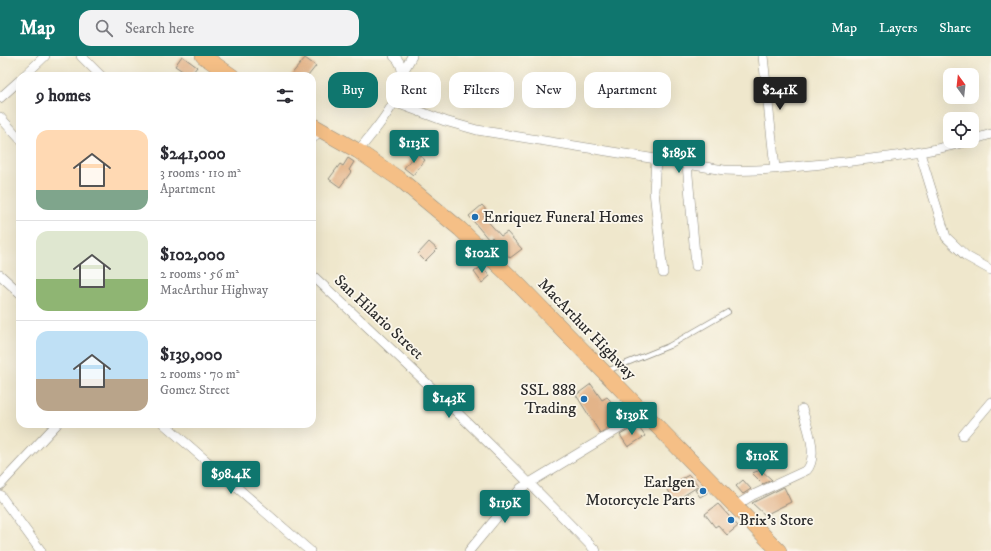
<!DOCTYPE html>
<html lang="en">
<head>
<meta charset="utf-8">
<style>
	body { margin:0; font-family:"IM FELL DW Pica",serif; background:#f2f2f3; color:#2b2b33; height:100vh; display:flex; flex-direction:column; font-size:15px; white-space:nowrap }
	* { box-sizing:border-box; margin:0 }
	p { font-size:13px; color:#7c7c81 }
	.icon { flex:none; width:22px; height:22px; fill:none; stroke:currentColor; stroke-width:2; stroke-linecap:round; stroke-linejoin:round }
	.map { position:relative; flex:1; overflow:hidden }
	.panel { position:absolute; left:16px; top:16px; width:300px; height:356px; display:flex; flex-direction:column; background:#fff; border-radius:12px; box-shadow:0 4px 16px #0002 }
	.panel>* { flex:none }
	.top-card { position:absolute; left:328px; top:16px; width:380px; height:36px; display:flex; gap:8px }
	.needle { width:26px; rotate:345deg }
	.tools { position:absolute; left:943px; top:12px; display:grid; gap:8px }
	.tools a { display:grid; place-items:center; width:36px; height:36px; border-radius:8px; background:#fff; box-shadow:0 4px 16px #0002; font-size:20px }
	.price { position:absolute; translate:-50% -34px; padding:0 9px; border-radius:4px; background:#0f766e; color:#fff; font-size:13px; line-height:26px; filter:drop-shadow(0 1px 2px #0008) }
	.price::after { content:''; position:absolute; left:50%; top:24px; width:12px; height:9px; margin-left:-6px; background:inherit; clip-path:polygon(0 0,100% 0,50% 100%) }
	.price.selected { background:#222; color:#fff }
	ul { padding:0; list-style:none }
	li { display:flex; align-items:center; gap:12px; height:100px; padding:0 20px }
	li+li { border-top:1px solid #e1e1e2 }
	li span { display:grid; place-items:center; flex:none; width:112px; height:80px; border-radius:12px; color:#555 }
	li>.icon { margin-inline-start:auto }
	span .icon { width:48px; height:48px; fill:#fffc; stroke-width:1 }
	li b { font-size:17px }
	h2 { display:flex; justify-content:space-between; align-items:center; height:48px; padding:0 20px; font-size:17px }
	.tag { padding:0 14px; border-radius:12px; background:#fff; box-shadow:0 4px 16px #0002; font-size:14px; line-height:36px }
	.tag.selected { background:#0f766e; color:#fff }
	header { display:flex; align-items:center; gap:24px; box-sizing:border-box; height:56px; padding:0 20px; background:#0f766e; color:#fff }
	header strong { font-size:19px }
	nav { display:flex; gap:22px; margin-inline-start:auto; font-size:14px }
	.search { width:280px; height:36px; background:#f2f2f3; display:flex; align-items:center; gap:10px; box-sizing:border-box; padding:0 14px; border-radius:12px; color:#7c7c81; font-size:15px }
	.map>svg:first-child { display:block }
	.building { fill:#e3b489 }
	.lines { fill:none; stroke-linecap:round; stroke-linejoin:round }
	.service-casing { stroke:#8d897c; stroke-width:6 }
	.minor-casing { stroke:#8d897c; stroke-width:10 }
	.trunk-casing { stroke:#8d897c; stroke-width:16 }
	.service { stroke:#fff; stroke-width:4.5 }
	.minor { stroke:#fff; stroke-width:9 }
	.trunk { stroke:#f5bf86; stroke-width:15 }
	.poi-dot { fill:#1f6fb2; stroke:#fbf7ec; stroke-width:1.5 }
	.labels { text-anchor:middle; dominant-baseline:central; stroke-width:3.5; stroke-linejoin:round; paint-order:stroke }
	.poi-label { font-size:16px; fill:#2b2b2b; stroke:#fbf7ec; text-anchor:start }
	.street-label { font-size:16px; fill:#2b2b2b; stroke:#fbf7ec }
</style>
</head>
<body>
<header>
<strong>Map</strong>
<div class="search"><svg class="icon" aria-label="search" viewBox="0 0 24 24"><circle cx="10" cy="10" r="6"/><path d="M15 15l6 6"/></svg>Search here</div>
<nav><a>Map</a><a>Layers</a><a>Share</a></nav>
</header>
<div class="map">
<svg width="991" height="495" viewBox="0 0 991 495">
	<rect width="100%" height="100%" fill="#fbf7ec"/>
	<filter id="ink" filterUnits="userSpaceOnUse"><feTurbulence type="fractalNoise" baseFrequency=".025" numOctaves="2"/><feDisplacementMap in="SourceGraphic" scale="8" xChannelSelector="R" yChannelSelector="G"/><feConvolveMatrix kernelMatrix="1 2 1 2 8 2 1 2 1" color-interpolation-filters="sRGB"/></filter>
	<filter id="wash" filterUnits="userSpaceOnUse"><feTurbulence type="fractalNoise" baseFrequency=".012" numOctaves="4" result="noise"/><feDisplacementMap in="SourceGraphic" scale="16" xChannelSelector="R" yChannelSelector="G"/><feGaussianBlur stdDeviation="0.9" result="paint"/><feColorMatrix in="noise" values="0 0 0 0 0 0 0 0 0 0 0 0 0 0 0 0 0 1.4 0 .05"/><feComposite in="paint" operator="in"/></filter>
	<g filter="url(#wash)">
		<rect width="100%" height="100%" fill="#efe7cc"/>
		<g id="blocks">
			<!-- building -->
			<g class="building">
				<polygon points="182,0 197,11 190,20 175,10"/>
				<polygon points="305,2 316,10 308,20 290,20"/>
				<polygon points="416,97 425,104 413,119 404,112"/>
				<polygon points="348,102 354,106 349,114 351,116 340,131 329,123 340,108 343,110"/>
				<polygon points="482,149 488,156 483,160 501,180 507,176 522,193 510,202 492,181 489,184 469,160"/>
				<polygon points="429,186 437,193 425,205 418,198"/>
				<polygon points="482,210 490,220 482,227 474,216"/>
				<polygon points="591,328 602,344 607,341 626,361 600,377 576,339"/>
				<polygon points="637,369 645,380 628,391 620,379"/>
				<polygon points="761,414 772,424 763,428 752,417"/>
				<polygon points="689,419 699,430 675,445 666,431"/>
				<polygon points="743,424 751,433 743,438 736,430"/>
				<polygon points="702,430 707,437 700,441 695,434"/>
				<polygon points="784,431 791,446 765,459 752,447"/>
				<polygon points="718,448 738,470 727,479 718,469 715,471 705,458"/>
			</g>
		</g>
	</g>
	<g filter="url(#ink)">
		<use href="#blocks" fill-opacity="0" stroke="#8d897c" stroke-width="1"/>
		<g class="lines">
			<!-- service casing -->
			<g class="service-casing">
				<polyline id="service" points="607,315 669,290 728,256"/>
			</g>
			<!-- minor casing -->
			<g class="minor-casing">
				<g id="minor">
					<polyline points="81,0 101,20"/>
					<polyline points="763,0 775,112"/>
					<polyline points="403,16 412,0"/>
					<polyline points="24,20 45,0"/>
					<polyline points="0,42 20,24"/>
					<path d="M394 46 445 65 477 74 724 114C757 116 789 111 822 108 872 103 920 99 969 85"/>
					<polyline points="0,61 20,83"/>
					<polyline points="312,83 320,74"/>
					<polyline points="972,84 991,78"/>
					<path d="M358 95C373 76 422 24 394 0"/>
					<polyline points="920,97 946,181 966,200 991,214"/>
					<polyline points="656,103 654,135 663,217"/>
					<polyline points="687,108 696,210"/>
					<polyline points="0,219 20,237"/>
					<path d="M312 219C409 309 504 400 596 495"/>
					<polyline points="164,368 310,495"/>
					<polyline points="963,379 991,346"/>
					<polyline points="0,429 57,368"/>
					<polyline points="0,439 41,495"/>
					<path d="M735 450 753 439 807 414C819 399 807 370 802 353"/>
					<polyline points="469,495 521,432 645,357"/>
				</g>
			</g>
			<!-- trunk casing -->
			<g class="trunk-casing">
				<g id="trunk">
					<polyline points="203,0 232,20"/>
					<polyline points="312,69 358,95 402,125 460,173 518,228 779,495"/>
				</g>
			</g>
			<!-- service -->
			<use href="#service" class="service"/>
			<!-- minor -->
			<use href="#minor" class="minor"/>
			<!-- trunk -->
			<use href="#trunk" class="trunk"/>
		</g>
	</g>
	<!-- markers -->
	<g class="poi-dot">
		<circle cx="475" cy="161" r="4"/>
		<circle cx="584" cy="343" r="4"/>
		<circle cx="703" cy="435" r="4"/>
		<circle cx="731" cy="464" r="4"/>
	</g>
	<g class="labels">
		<!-- poi labels -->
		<g class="poi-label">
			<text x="483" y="161">Enriquez Funeral Homes</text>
			<text x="576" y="334" text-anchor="end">SSL 888<tspan x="576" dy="18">Trading</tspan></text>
			<text x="695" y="426" text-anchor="end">Earlgen<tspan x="695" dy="18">Motorcycle Parts</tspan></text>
			<text x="739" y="464">Brix's Store</text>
		</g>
		<!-- street labels -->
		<g class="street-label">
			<text transform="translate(379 261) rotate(43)">San Hilario Street</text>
			<text transform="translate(587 273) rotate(46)">MacArthur Highway</text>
		</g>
	</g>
</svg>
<div class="tools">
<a><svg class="needle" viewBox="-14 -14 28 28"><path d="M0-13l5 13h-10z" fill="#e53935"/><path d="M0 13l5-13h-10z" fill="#7c7c81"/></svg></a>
<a><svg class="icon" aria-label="locate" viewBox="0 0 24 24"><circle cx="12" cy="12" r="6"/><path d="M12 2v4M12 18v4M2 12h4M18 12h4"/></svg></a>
</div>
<b class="price selected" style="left:780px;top:55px">$241K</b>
<b class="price" style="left:414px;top:108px">$113K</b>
<b class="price" style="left:679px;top:118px">$189K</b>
<b class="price" style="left:482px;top:218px">$102K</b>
<b class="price" style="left:449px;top:363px">$143K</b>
<b class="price" style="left:632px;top:380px">$139K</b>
<b class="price" style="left:762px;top:421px">$110K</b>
<b class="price" style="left:231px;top:439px">$98.4K</b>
<b class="price" style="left:505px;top:468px">$119K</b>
<div class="top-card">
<a class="tag selected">Buy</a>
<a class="tag">Rent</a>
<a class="tag">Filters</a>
<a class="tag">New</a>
<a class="tag">Apartment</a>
</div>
<section class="panel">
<h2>9 homes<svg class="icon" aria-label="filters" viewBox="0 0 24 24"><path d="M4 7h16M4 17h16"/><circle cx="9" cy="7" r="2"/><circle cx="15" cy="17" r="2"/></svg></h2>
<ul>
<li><span style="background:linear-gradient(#ffd9b3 75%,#7fa58c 0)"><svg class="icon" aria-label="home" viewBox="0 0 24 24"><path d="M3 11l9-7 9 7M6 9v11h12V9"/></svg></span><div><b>$241,000</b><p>3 rooms · 110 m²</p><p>Apartment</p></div></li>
<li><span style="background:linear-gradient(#dfe7d0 60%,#8fb573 0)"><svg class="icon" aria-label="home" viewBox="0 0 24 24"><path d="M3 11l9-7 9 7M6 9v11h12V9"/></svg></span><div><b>$102,000</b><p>2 rooms · 56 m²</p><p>MacArthur Highway</p></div></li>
<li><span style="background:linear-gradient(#bfe0f5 60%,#b9a48a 0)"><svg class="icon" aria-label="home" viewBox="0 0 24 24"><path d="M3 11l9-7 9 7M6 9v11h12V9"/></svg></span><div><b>$139,000</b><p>2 rooms · 70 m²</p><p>Gomez Street</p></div></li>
</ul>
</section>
</div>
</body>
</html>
